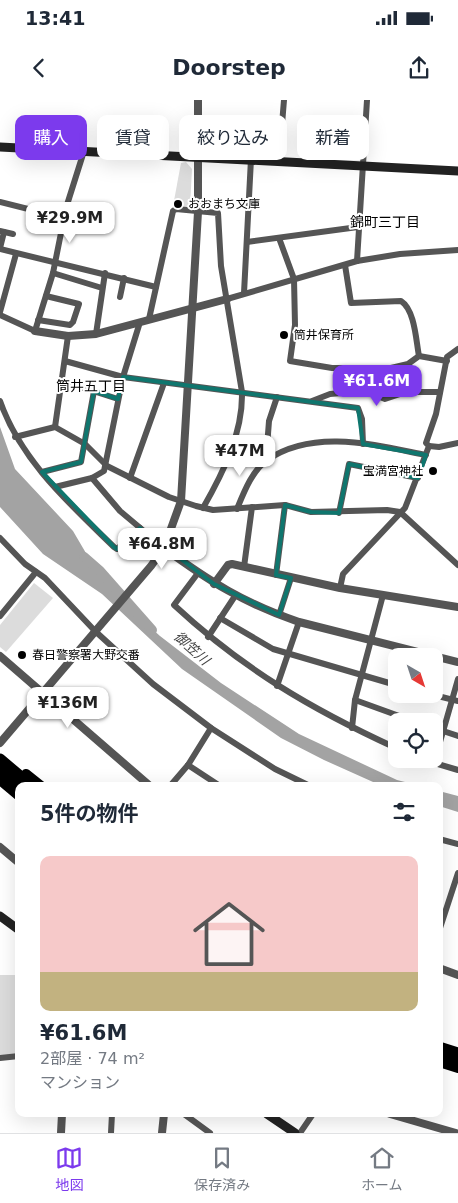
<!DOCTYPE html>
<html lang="ja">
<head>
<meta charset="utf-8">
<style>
	body { margin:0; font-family:"DejaVu Sans","Noto Sans JP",sans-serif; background:#f6f6f7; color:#1f2937; height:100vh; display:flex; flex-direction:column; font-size:19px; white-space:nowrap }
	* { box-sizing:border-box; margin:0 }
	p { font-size:16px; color:#747a83 }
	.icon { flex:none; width:28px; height:28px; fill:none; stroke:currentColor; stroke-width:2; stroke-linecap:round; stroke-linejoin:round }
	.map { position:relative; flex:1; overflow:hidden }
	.side { position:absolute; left:15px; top:682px; width:428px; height:335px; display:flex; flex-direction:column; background:#fff; border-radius:10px; box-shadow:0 5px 20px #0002 }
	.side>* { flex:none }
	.hud { position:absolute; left:15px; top:15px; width:429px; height:45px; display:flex; gap:10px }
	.needle { width:32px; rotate:141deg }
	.buttons { position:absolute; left:388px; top:548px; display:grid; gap:10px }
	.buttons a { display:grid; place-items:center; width:55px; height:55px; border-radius:10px; background:#fff; box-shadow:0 5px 20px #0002; font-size:25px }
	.price { position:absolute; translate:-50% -42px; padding:0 11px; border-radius:10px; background:#fff; color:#222; font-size:16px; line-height:32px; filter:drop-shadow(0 1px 2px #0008) }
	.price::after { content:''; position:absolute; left:50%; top:30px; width:15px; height:11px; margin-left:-8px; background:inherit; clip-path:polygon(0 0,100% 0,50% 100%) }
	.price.on { background:#7c3aed; color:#fff }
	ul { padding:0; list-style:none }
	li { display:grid; align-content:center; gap:10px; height:265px; padding:0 25px }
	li+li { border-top:1px solid #e0e1e3 }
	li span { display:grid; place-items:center; height:155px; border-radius:10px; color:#555 }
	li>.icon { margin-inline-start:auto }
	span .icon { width:90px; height:90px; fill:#fffc; stroke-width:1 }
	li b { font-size:21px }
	h2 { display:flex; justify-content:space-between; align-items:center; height:60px; padding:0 25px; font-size:21px }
	.chip { padding:0 18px; border-radius:10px; background:#fff; box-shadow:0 5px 20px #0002; font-size:18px; line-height:45px }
	.chip.on { background:#7c3aed; color:#fff }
	.status { display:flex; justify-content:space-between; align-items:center; height:35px; padding:0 25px; background:#fff; direction:ltr }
	.status svg { height:14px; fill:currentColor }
	header { display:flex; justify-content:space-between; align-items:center; height:65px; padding:0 25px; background:#fff; font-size:22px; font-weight:700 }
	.tab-bar { display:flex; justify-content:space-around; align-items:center; height:70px; border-top:1px solid #e0e1e3; background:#fff; font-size:14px; color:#747a83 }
	.tab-bar a { display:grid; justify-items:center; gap:2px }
	.tab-bar .on { color:#7c3aed }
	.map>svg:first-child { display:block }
	.green { fill:#dcdcdc }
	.water { fill:#a3a3a3 }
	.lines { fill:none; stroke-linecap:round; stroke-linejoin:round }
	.river { stroke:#a3a3a3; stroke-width:10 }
	.minor { stroke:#555; stroke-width:6 }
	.tertiary { stroke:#555; stroke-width:8 }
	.secondary { stroke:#222; stroke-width:9 }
	.trunk { stroke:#000; stroke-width:10 }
	.motorway { stroke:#000; stroke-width:11 }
	.marked { fill:none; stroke:#0f766e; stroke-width:4; stroke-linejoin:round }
	.poi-dot { fill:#000; stroke:#fff; stroke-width:2 }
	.labels { text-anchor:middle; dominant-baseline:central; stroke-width:4; stroke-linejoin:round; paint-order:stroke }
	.poi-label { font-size:12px; fill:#000; stroke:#fff; text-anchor:start }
	.neighbourhood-label { font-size:14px; fill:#000; stroke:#fff }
	.water-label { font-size:14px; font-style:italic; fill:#444; stroke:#fff }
</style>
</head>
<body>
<div class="status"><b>13:41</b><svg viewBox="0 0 49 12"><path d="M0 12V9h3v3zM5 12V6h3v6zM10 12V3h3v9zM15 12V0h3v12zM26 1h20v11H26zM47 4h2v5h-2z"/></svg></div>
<header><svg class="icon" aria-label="back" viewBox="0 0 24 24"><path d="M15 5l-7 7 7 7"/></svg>Doorstep<svg class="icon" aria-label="share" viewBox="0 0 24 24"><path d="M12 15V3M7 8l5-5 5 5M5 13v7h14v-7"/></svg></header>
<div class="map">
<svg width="458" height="1033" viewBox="0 0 458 1033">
	<rect width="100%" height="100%" fill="#fff"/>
	<!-- green -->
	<g class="green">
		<polygon points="186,62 192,69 190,107 188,109 173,106 181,63"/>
		<polygon points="34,483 53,498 6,552 0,547 0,525"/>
		<polygon points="0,875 19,875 19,955 0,957"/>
	</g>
	<!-- water -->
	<g class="water">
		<polygon points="0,327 15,369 73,431 100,477 131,510 160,536 221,583 299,634 397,680 421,686 382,686 324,660 281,638 182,569 102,494 43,454 0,407"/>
		<polygon points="439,691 458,696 458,712 439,706"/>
	</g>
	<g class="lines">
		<!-- river -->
		<polyline class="river" points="84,457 100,471 152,530"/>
		<!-- minor -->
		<g class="minor">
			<polyline points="279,61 284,0"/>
			<polyline points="0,102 64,118"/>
			<polyline points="0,131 13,134"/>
			<polyline points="279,138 294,179 295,225 290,261 332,268 391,268 408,264 419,256 447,261"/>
			<polyline points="247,142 358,127"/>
			<polyline points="0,148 4,132"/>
			<polyline points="0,149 156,187"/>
			<polyline points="357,161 367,0"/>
			<path d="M345 165 351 203 401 201C415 210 416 241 419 256"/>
			<polyline points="53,173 102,188"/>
			<polyline points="244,193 251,59"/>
			<polyline points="120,197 124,178"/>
			<polyline points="227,199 357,161 400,154 458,150"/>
			<polyline points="0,212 16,154"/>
			<polyline points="0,215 35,231 53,173 66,108 84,51"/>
			<path d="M149 219 173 111 176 109 218 113 221 166 242 292C243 333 223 373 203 408"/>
			<polyline points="38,220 70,225 73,222 79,204 46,196"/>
			<polyline points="96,234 105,173"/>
			<polyline points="65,261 123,277 358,308 362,319 363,344"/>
			<polyline points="62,281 118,299"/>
			<path d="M0 301C21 361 70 404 114 447L117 449 140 428"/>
			<polyline points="312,301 330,294 365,291 385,299 406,292 440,292"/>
			<polyline points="55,327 68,236"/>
			<polyline points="15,337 55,327 85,344 107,366 169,397 196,406 213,410 285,405 311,412 387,410 400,412 458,465"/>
			<polyline points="429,346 439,347 458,343"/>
			<polyline points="266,360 269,321 277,297"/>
			<polyline points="42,372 81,362 94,291"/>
			<polyline points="92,378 120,411 164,448"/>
			<polyline points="130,378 164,283"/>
			<polyline points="55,387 92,378 104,371 123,277 140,222"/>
			<path d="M237 409C244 392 252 371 267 360 314 328 375 345 426 355"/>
			<polyline points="339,413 349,364 418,378"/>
			<polyline points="0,438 25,464 45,478 95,531 153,584 211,628 275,669 310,686"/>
			<polyline points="244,467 252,407"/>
			<path d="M198 473 174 505C243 569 311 609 396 648"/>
			<polyline points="276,475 285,405"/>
			<polyline points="340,488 343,474 405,408 429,346 426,343 436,314 447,257 458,249"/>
			<polyline points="279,515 291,478"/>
			<polyline points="0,516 36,472"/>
			<polyline points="220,518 273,549 396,585"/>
			<polyline points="208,537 235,496"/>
			<polyline points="277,586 299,522"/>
			<polyline points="430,594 458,601"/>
			<polyline points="355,600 413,621"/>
			<polyline points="352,628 355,600 383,495"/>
			<polyline points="434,628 458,636"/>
			<polyline points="421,659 458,670"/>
			<polyline points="434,663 458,579"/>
			<polyline points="188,665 220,686"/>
			<polyline points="170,686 188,665 211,628"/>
			<polyline points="439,739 458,744"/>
			<polyline points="439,831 458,773"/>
			<polyline points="0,958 19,956"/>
			<polyline points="184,1014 210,1033"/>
			<polyline points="111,1033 112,1014"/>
			<polyline points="300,1033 313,1014"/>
		</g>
		<!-- tertiary -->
		<g class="tertiary">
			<polyline points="35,231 68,236 96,234 227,199"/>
			<path d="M164 448C210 482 244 503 299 522L458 562"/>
			<polyline points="214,484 228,465 232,464 340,488 458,507"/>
			<polyline points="0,556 150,686"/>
			<polyline points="0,643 151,466 164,448 181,401 198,112 198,0"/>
			<polyline points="0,747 19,763"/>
			<polyline points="439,868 458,875"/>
			<polyline points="390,1014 456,1033"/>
			<polyline points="61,1033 62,1014"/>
			<polyline points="162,1033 164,1014"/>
		</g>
		<!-- secondary -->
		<g class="secondary">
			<polyline points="0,47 458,71"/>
			<polyline points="0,816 19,830"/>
			<polyline points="267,1014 295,1033"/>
		</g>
		<!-- trunk -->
		<g class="trunk">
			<polyline points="26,674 41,686"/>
			<polyline points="0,680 19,696"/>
			<polyline points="439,962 458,968"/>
		</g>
		<!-- motorway -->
		<g class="motorway">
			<polyline points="0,659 32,686"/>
			<polyline points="0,671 19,687"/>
			<polyline points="439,947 458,953"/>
			<polyline points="439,955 458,962"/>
		</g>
	</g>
	<!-- marked area -->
	<path class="marked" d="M123 277 358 308 363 344 426 355 418 378 349 364 339 413 311 412 285 405 276 475 291 478 279 515 214 484 140 428 117 449 114 447 42 372 81 362 94 291 118 299Z"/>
	<!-- markers -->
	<g class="poi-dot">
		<circle cx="178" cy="104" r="5"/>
		<circle cx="284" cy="235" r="5"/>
		<circle cx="433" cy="371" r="5"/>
		<circle cx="22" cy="555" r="5"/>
	</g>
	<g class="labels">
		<!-- poi labels -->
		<g class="poi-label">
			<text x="188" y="104">おおまち文庫</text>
			<text x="294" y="235">筒井保育所</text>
			<text x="423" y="371" text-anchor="end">宝満宮神社</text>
			<text x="32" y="555">春日警察署大野交番</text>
		</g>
		<!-- neighbourhood labels -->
		<g class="neighbourhood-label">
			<text x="385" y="122">錦町三丁目</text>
			<text x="91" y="286">筒井五丁目</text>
		</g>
		<!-- water labels -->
		<g class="water-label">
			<text transform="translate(192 548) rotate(42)">御笠川</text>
		</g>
	</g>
</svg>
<div class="buttons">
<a><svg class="needle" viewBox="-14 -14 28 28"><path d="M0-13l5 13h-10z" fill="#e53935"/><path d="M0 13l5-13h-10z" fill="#747a83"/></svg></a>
<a><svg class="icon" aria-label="locate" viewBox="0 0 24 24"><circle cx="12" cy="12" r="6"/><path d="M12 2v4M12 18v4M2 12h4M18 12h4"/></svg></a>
</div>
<b class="price" style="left:70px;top:144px">¥29.9M</b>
<b class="price on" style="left:377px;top:307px">¥61.6M</b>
<b class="price" style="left:240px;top:377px">¥47M</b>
<b class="price" style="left:162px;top:470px">¥64.8M</b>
<b class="price" style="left:68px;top:629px">¥136M</b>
<div class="hud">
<a class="chip on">購入</a>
<a class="chip">賃貸</a>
<a class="chip">絞り込み</a>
<a class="chip">新着</a>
</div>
<section class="side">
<h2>5件の物件<svg class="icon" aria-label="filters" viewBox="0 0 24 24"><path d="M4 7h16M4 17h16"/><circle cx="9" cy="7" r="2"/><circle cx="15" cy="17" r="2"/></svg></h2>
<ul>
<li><span style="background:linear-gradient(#f6c9c9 75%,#c2b280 0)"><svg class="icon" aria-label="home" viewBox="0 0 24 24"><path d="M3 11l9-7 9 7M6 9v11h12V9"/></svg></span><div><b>¥61.6M</b><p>2部屋 · 74 m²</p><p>マンション</p></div></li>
</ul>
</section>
</div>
<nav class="tab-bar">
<a class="on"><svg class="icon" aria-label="map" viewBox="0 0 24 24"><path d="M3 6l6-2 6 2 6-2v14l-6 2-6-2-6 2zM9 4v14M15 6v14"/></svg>地図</a>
<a><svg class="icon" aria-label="saved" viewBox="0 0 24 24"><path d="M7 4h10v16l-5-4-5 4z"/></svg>保存済み</a>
<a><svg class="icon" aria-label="home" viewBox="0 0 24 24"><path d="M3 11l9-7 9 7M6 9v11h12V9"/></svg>ホーム</a>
</nav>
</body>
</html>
